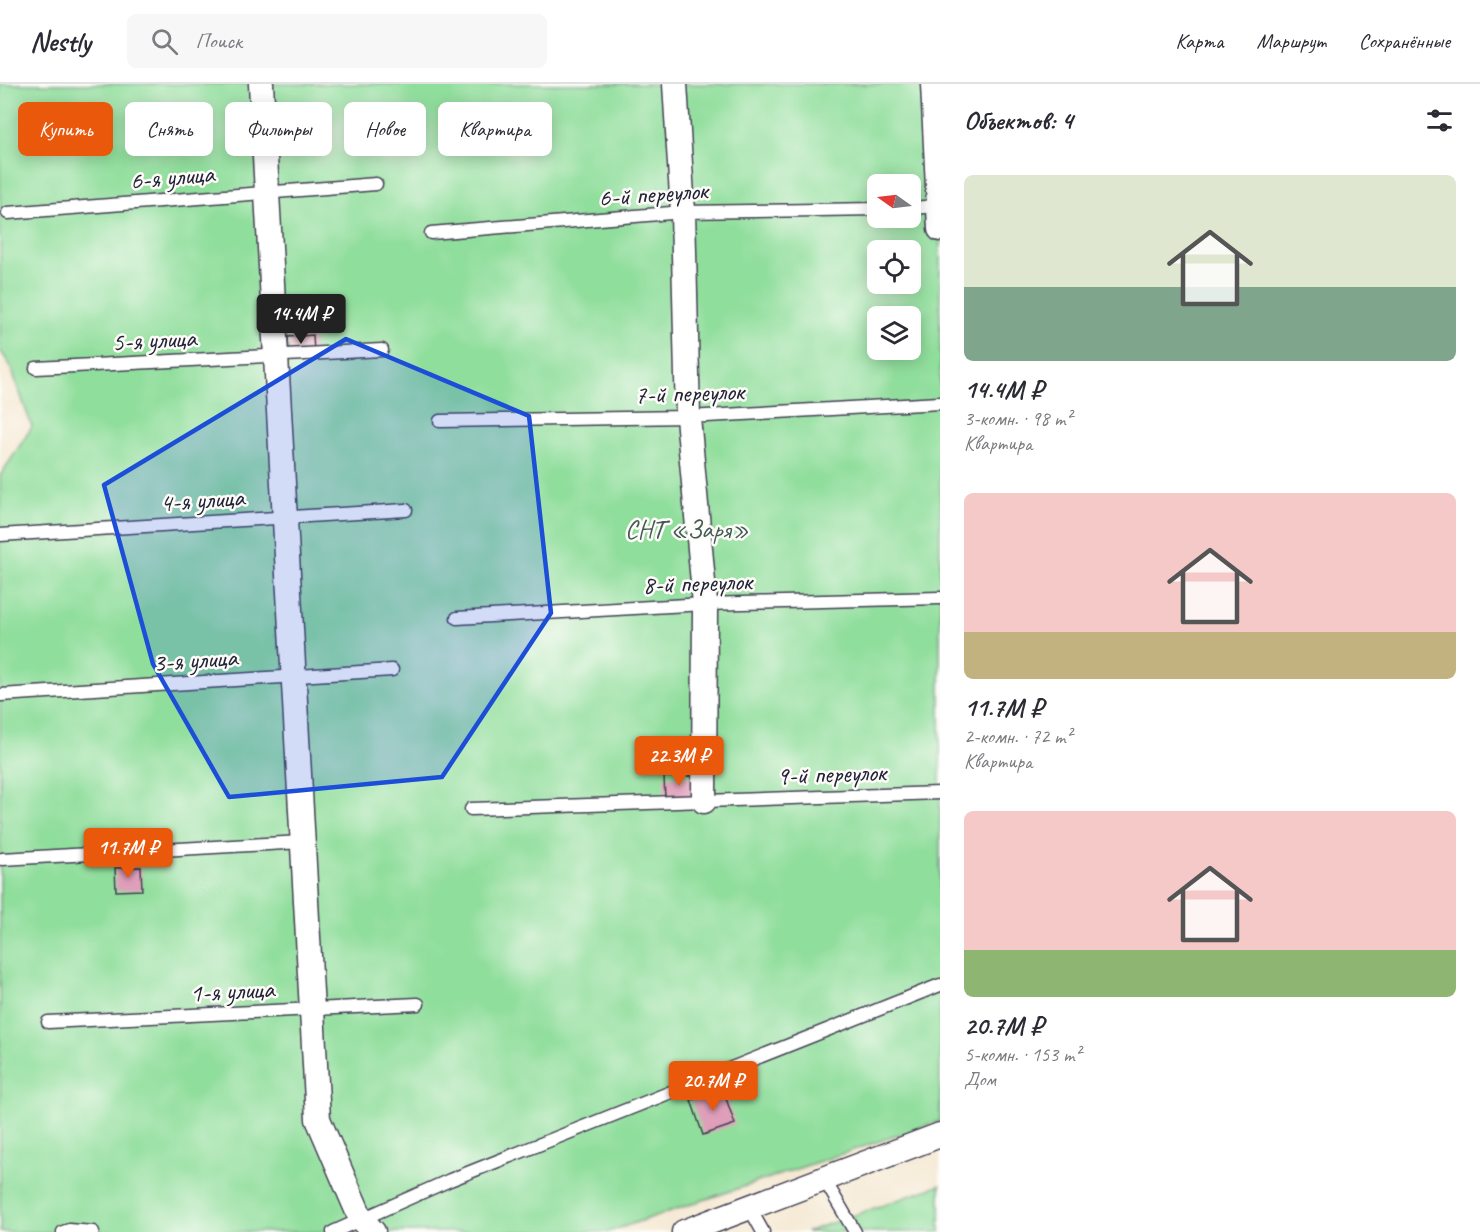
<!DOCTYPE html>
<html lang="ru">
<head>
<meta charset="utf-8">
<style>
	body { margin:0; font-family:Caveat,sans-serif; background:#f7f7f7; color:#2b2b33; height:100vh; display:flex; flex-direction:column; font-size:22px; white-space:nowrap }
	* { box-sizing:border-box; margin:0 }
	p { font-size:20px; color:#7c7c81 }
	.icon { flex:none; width:33px; height:33px; fill:none; stroke:currentColor; stroke-width:2; stroke-linecap:round; stroke-linejoin:round }
	.map { position:relative; flex:1; overflow:hidden }
	.sheet { display:flex; flex-direction:column; background:#fff; width:540px }
	.sheet>* { flex:none }
	.hud { position:absolute; left:18px; top:18px; width:570px; height:54px; display:flex; gap:12px }
	.needle { width:39px; rotate:284deg }
	.controls { position:absolute; left:867px; top:90px; display:grid; gap:12px }
	.controls a { display:grid; place-items:center; width:54px; height:54px; border-radius:9px; background:#fff; box-shadow:0 3px 15px #0003; font-size:30px }
	.price { position:absolute; translate:-50% -51px; padding:0 14px; border-radius:6px; background:#ea580c; color:#fff; font-size:20px; line-height:39px; filter:drop-shadow(0 2px 3px #0008) }
	.price::after { content:''; position:absolute; left:50%; top:36px; width:18px; height:14px; margin-left:-9px; background:inherit; clip-path:polygon(0 0,100% 0,50% 100%) }
	.price.active { background:#222; color:#fff }
	ul { padding:0; list-style:none }
	li { display:grid; align-content:center; gap:12px; height:318px; padding:0 24px }
	li span { display:grid; place-items:center; height:186px; border-radius:9px; color:#555 }
	li>.icon { margin-inline-start:auto }
	span .icon { width:108px; height:108px; fill:#fffc; stroke-width:1 }
	li b { font-size:26px }
	h2 { display:flex; justify-content:space-between; align-items:center; height:72px; padding:0 24px; font-size:26px }
	.pill { padding:0 21px; border-radius:9px; background:#fff; box-shadow:0 3px 15px #0003; font-size:21px; line-height:54px }
	.pill.active { background:#ea580c; color:#fff }
	header { display:flex; align-items:center; gap:36px; box-sizing:border-box; height:84px; padding:0 30px; background:#fff; border-bottom:2px solid #e1e1e2 }
	header strong { font-size:28px }
	nav { display:flex; gap:33px; margin-inline-start:auto; font-size:21px }
	.search { width:420px; height:54px; background:#f7f7f7; display:flex; align-items:center; gap:15px; box-sizing:border-box; padding:0 21px; border-radius:9px; color:#7c7c81; font-size:22px }
	main { display:flex; flex:1; min-height:0 }
	.map>svg:first-child { display:block }
	.green { fill:#90de9c; stroke:#59806c; stroke-width:1.5; fill-rule:evenodd }
	.building { fill:#df9fba }
	.lines { fill:none; stroke-linecap:round; stroke-linejoin:round }
	.lane-casing { stroke:#424052; stroke-width:15 }
	.street-casing { stroke:#424052; stroke-width:27 }
	.lane { stroke:#fff; stroke-width:12 }
	.street { stroke:#fff; stroke-width:24 }
	.marked { fill:#1d4ed8; fill-opacity:0.2; stroke:#1d4ed8; stroke-width:4.5; stroke-linejoin:round }
	.labels { text-anchor:middle; dominant-baseline:central; stroke-width:5; stroke-linejoin:round; paint-order:stroke }
	.street-label { font-size:26px; fill:#22223b; stroke:#fdfcf7 }
	.park-label { font-size:26px; fill:#435a58; stroke:#fdfcf7 }
</style>
</head>
<body>
<header>
<strong>Nestly</strong>
<div class="search"><svg class="icon" aria-label="search" viewBox="0 0 24 24"><circle cx="10" cy="10" r="6"/><path d="M15 15l6 6"/></svg>Поиск</div>
<nav><a>Карта</a><a>Маршрут</a><a>Сохранённые</a></nav>
</header>
<main>
<div class="map">
<svg width="940" height="1148" viewBox="0 0 940 1148">
	<rect width="100%" height="100%" fill="#fdfcf7"/>
	<filter id="ink" filterUnits="userSpaceOnUse"><feTurbulence type="fractalNoise" baseFrequency=".0167" numOctaves="2"/><feDisplacementMap in="SourceGraphic" scale="12" xChannelSelector="R" yChannelSelector="G"/><feConvolveMatrix kernelMatrix="1 2 1 2 8 2 1 2 1" color-interpolation-filters="sRGB"/></filter>
	<filter id="wash" filterUnits="userSpaceOnUse"><feTurbulence type="fractalNoise" baseFrequency=".008" numOctaves="4" result="noise"/><feDisplacementMap in="SourceGraphic" scale="24" xChannelSelector="R" yChannelSelector="G"/><feGaussianBlur stdDeviation="1.35" result="paint"/><feColorMatrix in="noise" values="0 0 0 0 0 0 0 0 0 0 0 0 0 0 0 0 0 1.4 0 .05"/><feComposite in="paint" operator="in"/></filter>
	<g filter="url(#wash)">
		<rect width="100%" height="100%" fill="#f5e9d4"/>
		<!-- green -->
		<g class="green">
			<path d="M0 0H940V1037L608 1148H0V392L32 343 10 281 0 266ZM878 100H910V134H878ZM878 166H910V200H878ZM878 232H910V266H878Z"/>
			<polygon points="940,1101 940,1148 806,1148"/>
		</g>
		<g id="blocks">
			<!-- building -->
			<g class="building">
				<polygon points="313,251 314,269 289,270 288,253"/>
				<polygon points="693,692 694,713 665,714 664,693"/>
				<polygon points="141,783 142,806 116,807 115,784"/>
				<polygon points="723,1006 735,1040 703,1051 691,1016"/>
			</g>
		</g>
	</g>
	<g filter="url(#ink)">
		<use href="#blocks" fill-opacity="0" stroke="#424052" stroke-width="1.5"/>
		<g class="lines">
			<!-- lane casing -->
			<g class="lane-casing">
				<g id="lane">
					<polyline points="910,124 940,122"/>
					<polyline points="8,129 376,100"/>
					<polyline points="431,149 683,128 878,125"/>
					<polyline points="36,284 382,266"/>
					<polyline points="440,337 688,333 940,319"/>
					<polyline points="0,451 406,426"/>
					<polyline points="457,534 705,520 940,514"/>
					<polyline points="1,611 392,586"/>
					<polyline points="471,725 940,709"/>
					<polyline points="2,775 302,758"/>
					<polyline points="48,938 418,920"/>
					<polyline points="824,1095 855,1148"/>
					<polyline points="749,1123 763,1148"/>
					<polyline points="63,1148 69,1146 93,1148"/>
					<polyline points="333,1148 450,1096 940,901"/>
				</g>
			</g>
			<!-- street casing -->
			<g class="street-casing">
				<g id="street">
					<polyline points="261,0 318,1035 361,1135 373,1148"/>
					<polyline points="675,0 683,128 688,333 705,520 704,717"/>
					<polyline points="933,0 940,145"/>
					<polyline points="684,1148 940,1051"/>
				</g>
			</g>
			<!-- lane -->
			<use href="#lane" class="lane"/>
			<!-- street -->
			<use href="#street" class="street"/>
		</g>
	</g>
	<!-- marked area -->
	<path class="marked" d="M346 255 529 332 551 529 442 693 229 713 153 580 104 401Z"/>
	<g class="labels">
		<!-- street labels -->
		<g class="street-label">
			<text transform="translate(172 93) rotate(-5)">6-я улица</text>
			<text transform="translate(653 110) rotate(-4)">6-й переулок</text>
			<text transform="translate(154 256) rotate(-3)">5-я улица</text>
			<text transform="translate(689 309) rotate(-2)">7-й переулок</text>
			<text transform="translate(202 416) rotate(-4)">4-я улица</text>
			<text transform="translate(697 499) rotate(-2)">8-й переулок</text>
			<text transform="translate(195 576) rotate(-4)">3-я улица</text>
			<text transform="translate(831 690) rotate(-2)">9-й переулок</text>
			<text transform="translate(232 907) rotate(-3)">1-я улица</text>
		</g>
		<!-- park labels -->
		<g class="park-label">
			<text x="687" y="445">СНТ «Заря»</text>
		</g>
	</g>
</svg>
<div class="controls">
<a><svg class="needle" viewBox="-14 -14 28 28"><path d="M0-13l5 13h-10z" fill="#e53935"/><path d="M0 13l5-13h-10z" fill="#7c7c81"/></svg></a>
<a><svg class="icon" aria-label="locate" viewBox="0 0 24 24"><circle cx="12" cy="12" r="6"/><path d="M12 2v4M12 18v4M2 12h4M18 12h4"/></svg></a>
<a><svg class="icon" aria-label="layers" viewBox="0 0 24 24"><path d="M12 4l9 5-9 5-9-5zM3 14l9 5 9-5"/></svg></a>
</div>
<b class="price active" style="left:301px;top:261px">14.4M ₽</b>
<b class="price" style="left:679px;top:703px">22.3M ₽</b>
<b class="price" style="left:128px;top:795px">11.7M ₽</b>
<b class="price" style="left:713px;top:1028px">20.7M ₽</b>
<div class="hud">
<a class="pill active">Купить</a>
<a class="pill">Снять</a>
<a class="pill">Фильтры</a>
<a class="pill">Новое</a>
<a class="pill">Квартира</a>
</div>
</div>
<section class="sheet">
<h2>Объектов: 4<svg class="icon" aria-label="filters" viewBox="0 0 24 24"><path d="M4 7h16M4 17h16"/><circle cx="9" cy="7" r="2"/><circle cx="15" cy="17" r="2"/></svg></h2>
<ul>
<li><span style="background:linear-gradient(#dfe7d0 60%,#7fa58c 0)"><svg class="icon" aria-label="home" viewBox="0 0 24 24"><path d="M3 11l9-7 9 7M6 9v11h12V9"/></svg></span><div><b>14.4M ₽</b><p>3-комн. · 98 m²</p><p>Квартира</p></div></li>
<li><span style="background:linear-gradient(#f6c9c9 75%,#c2b280 0)"><svg class="icon" aria-label="home" viewBox="0 0 24 24"><path d="M3 11l9-7 9 7M6 9v11h12V9"/></svg></span><div><b>11.7M ₽</b><p>2-комн. · 72 m²</p><p>Квартира</p></div></li>
<li><span style="background:linear-gradient(#f6c9c9 75%,#8fb573 0)"><svg class="icon" aria-label="home" viewBox="0 0 24 24"><path d="M3 11l9-7 9 7M6 9v11h12V9"/></svg></span><div><b>20.7M ₽</b><p>5-комн. · 153 m²</p><p>Дом</p></div></li>
</ul>
</section>
</main>
</body>
</html>
